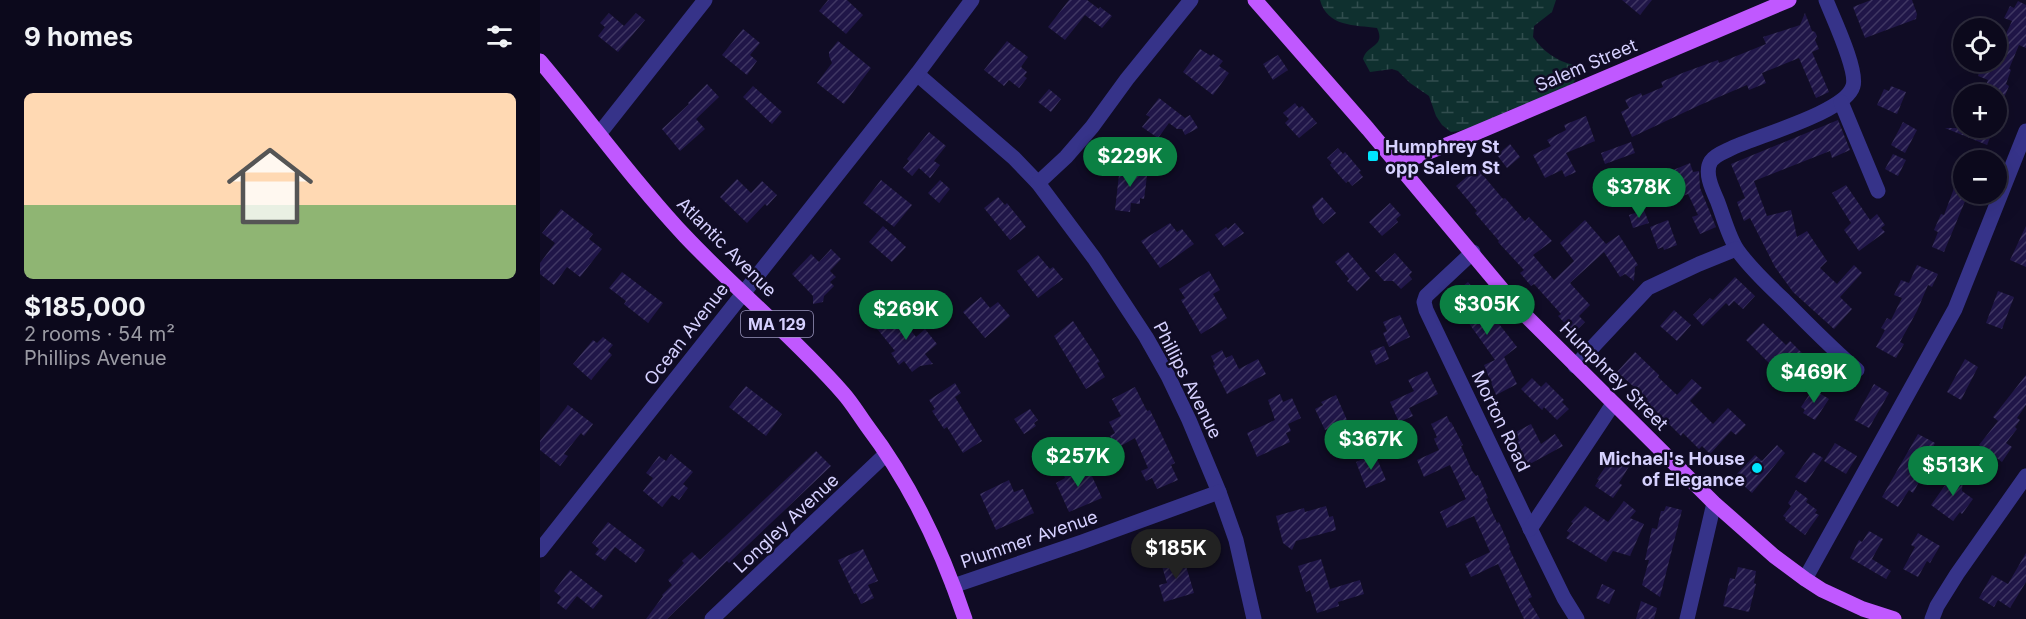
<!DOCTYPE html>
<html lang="en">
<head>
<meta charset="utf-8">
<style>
	body { margin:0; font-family:Inter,sans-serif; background:#1a1729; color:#f1f3f6; height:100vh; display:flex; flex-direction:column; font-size:22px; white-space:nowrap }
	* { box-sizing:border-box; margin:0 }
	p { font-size:20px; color:#9a9aa3 }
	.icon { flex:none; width:33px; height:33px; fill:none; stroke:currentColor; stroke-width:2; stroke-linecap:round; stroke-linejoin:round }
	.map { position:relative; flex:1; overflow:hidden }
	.panel { display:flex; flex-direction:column; background:#0c091c; width:540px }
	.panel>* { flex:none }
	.controls { position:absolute; left:1413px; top:18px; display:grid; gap:12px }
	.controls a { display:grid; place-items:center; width:54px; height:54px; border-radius:50%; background:#0c091c; box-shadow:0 6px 24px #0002,0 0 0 2px #2c2a3b; font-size:30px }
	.price { position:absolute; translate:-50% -51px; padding:0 14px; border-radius:21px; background:#0b8043; color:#fff; font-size:20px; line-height:39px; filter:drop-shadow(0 2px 3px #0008) }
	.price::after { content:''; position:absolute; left:50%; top:36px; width:18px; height:14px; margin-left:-9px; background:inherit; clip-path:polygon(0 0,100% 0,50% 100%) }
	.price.active { background:#222; color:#fff }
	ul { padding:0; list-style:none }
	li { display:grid; align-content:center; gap:12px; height:318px; padding:0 24px }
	li span { display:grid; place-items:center; height:186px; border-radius:9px; color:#555 }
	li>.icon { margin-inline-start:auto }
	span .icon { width:108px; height:108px; fill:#fffc; stroke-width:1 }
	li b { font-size:26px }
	h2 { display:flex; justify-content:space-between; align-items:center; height:72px; padding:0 24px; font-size:26px }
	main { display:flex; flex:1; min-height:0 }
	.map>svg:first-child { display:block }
	.wetland { fill:url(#wetland-marsh) }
	.building { fill:url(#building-hatch) }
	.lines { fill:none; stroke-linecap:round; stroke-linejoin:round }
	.minor { stroke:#363389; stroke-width:15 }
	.major { stroke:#c058ff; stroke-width:15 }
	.poi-dot { fill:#00e4fc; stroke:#100c25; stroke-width:2 }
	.labels { text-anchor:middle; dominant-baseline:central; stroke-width:5; stroke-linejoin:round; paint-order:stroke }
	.shield { fill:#100c25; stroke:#9b96be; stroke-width:1.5 }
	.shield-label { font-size:16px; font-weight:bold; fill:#d6d1ff }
	.street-label { font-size:18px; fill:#d6d1ff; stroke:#100c25 }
	.poi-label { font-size:18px; font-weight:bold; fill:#d6d1ff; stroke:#100c25; text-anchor:start }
</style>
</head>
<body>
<main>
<section class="panel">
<h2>9 homes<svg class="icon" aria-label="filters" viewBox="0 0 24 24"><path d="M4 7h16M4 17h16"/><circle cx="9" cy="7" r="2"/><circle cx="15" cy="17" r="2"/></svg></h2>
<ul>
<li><span style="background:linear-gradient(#ffd9b3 60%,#8fb573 0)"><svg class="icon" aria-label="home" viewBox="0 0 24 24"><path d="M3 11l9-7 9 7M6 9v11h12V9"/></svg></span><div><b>$185,000</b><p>2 rooms · 54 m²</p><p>Phillips Avenue</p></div></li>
</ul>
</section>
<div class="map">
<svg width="1486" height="619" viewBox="0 0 1486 619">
	<defs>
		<pattern id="wetland-marsh" width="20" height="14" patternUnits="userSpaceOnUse" patternTransform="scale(1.5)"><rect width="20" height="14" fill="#0f302f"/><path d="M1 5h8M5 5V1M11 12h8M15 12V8" fill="none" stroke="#314d4e"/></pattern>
		<pattern id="building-hatch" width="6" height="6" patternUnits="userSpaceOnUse" patternTransform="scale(1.5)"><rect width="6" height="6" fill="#201648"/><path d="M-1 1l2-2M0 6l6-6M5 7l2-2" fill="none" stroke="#403763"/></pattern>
	</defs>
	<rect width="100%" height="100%" fill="#100c25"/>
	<!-- wetland -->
	<path class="wetland" d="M780 0H1016L1012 12 994 26 993 37C1003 51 1016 61 1034 65 1037 71 1037 79 1032 85L988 104 969 110 950 121 919 131 911 132 902 125 896 116 889 96 870 83 858 71 852 69 830 72 823 59C827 44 846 47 837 28 815 25 787 27 780 0Z"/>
	<!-- building -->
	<g class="building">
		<polygon points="288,0 307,0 323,15 306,34 279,11"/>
		<polygon points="529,0 547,0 559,9 560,7 572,16 562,28 545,15 525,40 508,27"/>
		<polygon points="1082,0 1112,0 1100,15"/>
		<polygon points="1331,0 1372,0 1377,14 1376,19 1325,38 1313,7"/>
		<polygon points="1478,1 1486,5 1486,48 1479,45 1469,69 1471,70 1466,84 1469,86 1463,100 1456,97 1456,94 1443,92 1448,80 1438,76 1444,62 1456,62 1456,55 1472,21 1464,18 1470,6 1474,8"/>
		<polygon points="69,13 84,26 96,13 105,20 78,52 58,36 65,27 60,23"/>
		<polygon points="1265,13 1272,31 1275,32 1277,36 1275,40 1279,49 1272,52 1289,92 1276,98 1259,58 1222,73 1226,83 1209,90 1207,85 1160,105 1092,137 1081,112 1089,108 1085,100 1101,93 1102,96 1123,87 1121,82 1145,72 1178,60 1179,63 1226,44 1223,37 1260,25"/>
		<polygon points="203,29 220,43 210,55 217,61 207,75 182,55"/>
		<polygon points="298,41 331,68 304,104 277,83 292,63 289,56 289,52"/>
		<polygon points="467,41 488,57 481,67 487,72 484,76 487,78 479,88 469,80 464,86 444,70"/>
		<polygon points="660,49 671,56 673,54 683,61 679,66 689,73 673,95 643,72"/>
		<polygon points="738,55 748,70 733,80 723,64"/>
		<polygon points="167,84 179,97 156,119 165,129 140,151 122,129 149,104 148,103"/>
		<polygon points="213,86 242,112 232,124 203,97"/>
		<polygon points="1351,86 1366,92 1357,114 1337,105 1344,89 1349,91"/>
		<polygon points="509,89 521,99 511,112 498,102"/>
		<polygon points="619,98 645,118 650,115 658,128 645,135 642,129 637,129 629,123 618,138 602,127 610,117 606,115"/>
		<polygon points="755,103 759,108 762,106 777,123 759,138 745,123 749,119 743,113"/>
		<polygon points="1046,116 1055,141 1026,153 1036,172 1025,177 1022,170 1005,178 993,155 1011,146 1007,140 1026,130 1024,125"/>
		<polygon points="1298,120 1310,150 1292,158 1290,151 1214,181 1227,216 1251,210 1257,237 1267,231 1287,261 1280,268 1297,284 1314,265 1322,273 1300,297 1312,309 1294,329 1253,292 1235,267 1210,218 1204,221 1197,202 1205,198 1191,164"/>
		<polygon points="1363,122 1377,130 1365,153 1351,145"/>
		<polygon points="1405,128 1454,128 1447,145"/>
		<polygon points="389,132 406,146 394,161 400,165 390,178 379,168 372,176 363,168 369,161 367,159"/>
		<polygon points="1091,142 1095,153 1065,164 1061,153"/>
		<polygon points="970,144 980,157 967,168 957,155"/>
		<polygon points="798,148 803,154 805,152 821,171 819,172 823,177 812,186 808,181 806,183 790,165 792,163 787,158"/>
		<polygon points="1353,154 1366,160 1358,176 1345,169"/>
		<polygon points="1150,163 1153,172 1159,171 1160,188 1176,227 1160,234 1152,217 1158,215 1148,194 1135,199 1126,173"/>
		<polygon points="580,166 595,167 594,171 605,172 604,175 607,176 604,199 600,198 600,204 591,203 590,212 575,210"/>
		<polygon points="1422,167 1424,194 1428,194 1404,252 1392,247 1398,232 1394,230 1401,214 1404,215"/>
		<polygon points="937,168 963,199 965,198 985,221 989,217 1012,241 993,255 1014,280 1034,261 1020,243 1045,220 1066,244 1079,235 1098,265 1095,267 1094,281 1085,274 1080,277 1064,252 1030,283 1050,305 1039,316 1045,322 1034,333 1018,316 1021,314 994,284 991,286 980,273 984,270 958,242 959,241 935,213 937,211 916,186"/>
		<polygon points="197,179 211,193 222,181 237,195 227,206 225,204 207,223 180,197"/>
		<polygon points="341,180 372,205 354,227 323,203"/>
		<polygon points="400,180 410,189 399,203 388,193"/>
		<polygon points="1306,185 1330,220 1337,214 1345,225 1341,228 1345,232 1319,251 1304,230 1311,223 1292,193"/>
		<polygon points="458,197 465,205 467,203 486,227 470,240 444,208"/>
		<polygon points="782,197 796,213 783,224 776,216 772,206"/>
		<polygon points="850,203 861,215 856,219 858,222 842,236 829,222"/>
		<polygon points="21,209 53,234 49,239 62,249 40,277 27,267 14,285 0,274 0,263 15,243 2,233"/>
		<polygon points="1104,210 1109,223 1093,228 1089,215"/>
		<polygon points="1128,220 1137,245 1124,250 1123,247 1118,249 1110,227"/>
		<polygon points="630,223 637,232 642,229 654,244 620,268 601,241"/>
		<polygon points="695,223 704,233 684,247 675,235 686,227 688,229"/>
		<polygon points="343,226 366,247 352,262 329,242"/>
		<polygon points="1486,226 1486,267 1470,260"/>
		<polygon points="291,249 301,259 290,271 296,277 290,282 294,286 284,296 283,302 273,304 273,296 252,274 271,254 279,262"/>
		<polygon points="808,252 830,278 817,291 807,281 809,279 795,262"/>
		<polygon points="855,253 872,272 869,275 872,279 861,289 853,281 844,281 835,271"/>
		<polygon points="498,255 510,269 513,267 523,279 498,298 477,271"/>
		<polygon points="1377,265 1398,274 1392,287 1388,285 1377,311 1360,342 1364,344 1356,358 1336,347 1345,330 1341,328 1347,318 1351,320 1362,298 1354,295 1361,280 1369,283"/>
		<polygon points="669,271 680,290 673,294 687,318 661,334 641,300 645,298 639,289"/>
		<polygon points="82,272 123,303 108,323 84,304 86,301 69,288"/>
		<polygon points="1195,277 1215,296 1203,309 1194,301 1189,306 1186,303 1163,326 1153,315 1170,298 1173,300"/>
		<polygon points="928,282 958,318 956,320 977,347 964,357 977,384 956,395 944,365 955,360 928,322 925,324 916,314 919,312 913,304 918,300 913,294"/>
		<polygon points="1458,291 1474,297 1462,329 1446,323"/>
		<polygon points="441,297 450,308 458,302 470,316 445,338 423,312"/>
		<polygon points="354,309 376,337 385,329 397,344 385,354 393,364 380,366 372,372 364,361 359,365 351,353 355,351 334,325"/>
		<polygon points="1134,310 1151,325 1137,341 1120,326"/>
		<polygon points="860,315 870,337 849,347 843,333 847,331 843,322"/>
		<polygon points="533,321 560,362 557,363 565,377 546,389 514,336"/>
		<polygon points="1223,323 1246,345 1250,341 1263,354 1255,363 1273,378 1264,391 1243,377 1206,340"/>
		<polygon points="63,337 73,345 68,351 72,355 51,380 33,364 53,340 57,343"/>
		<polygon points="844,346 849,359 836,365 830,351"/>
		<polygon points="682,350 686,358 692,355 699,369 718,359 726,374 687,394 673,366 675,365 671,356"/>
		<polygon points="1095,352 1119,375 1118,377 1137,395 1152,379 1162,388 1150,401 1173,424 1188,408 1206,425 1196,435 1191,431 1170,454 1162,446 1159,449 1143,433 1141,436 1106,401 1108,399 1077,372"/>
		<polygon points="1425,359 1438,367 1421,400 1407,392"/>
		<polygon points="887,371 898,394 869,408 873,416 859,422 850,402 874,391 868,380"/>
		<polygon points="1486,375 1486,405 1477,418 1480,420 1475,427 1477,429 1466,443 1472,447 1462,462 1439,445 1458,421 1453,417"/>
		<polygon points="992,378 1001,387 1006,382 1024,400 1022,402 1029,409 1017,420 1004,407 1002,410 981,389"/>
		<polygon points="415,383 421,393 415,397 442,441 423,453 407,427 404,429 392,411 395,409 389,400"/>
		<polygon points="1334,384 1349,393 1329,428 1314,420"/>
		<polygon points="206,386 242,414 226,436 189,407"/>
		<polygon points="595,387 607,411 610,410 635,463 631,465 638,480 617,489 612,478 606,481 601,471 608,468 595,438 577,448 570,436 575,433 569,422 581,416 572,399"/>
		<polygon points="1273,389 1289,399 1275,420 1263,413 1265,410 1261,407"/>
		<polygon points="740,394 743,402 752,398 761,418 748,424 751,431 746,433 750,442 717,457 707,433 735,420 728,400"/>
		<polygon points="796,395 807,420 785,430 775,409 783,405 781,402"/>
		<polygon points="28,405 53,424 44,436 41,433 24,454 28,456 20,466 0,450 0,441"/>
		<polygon points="490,409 498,420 494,423 496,426 484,434 474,419"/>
		<polygon points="907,416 910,423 911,422 923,445 921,446 932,471 936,476 938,475 948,498 946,499 957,523 959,522 970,547 969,548 992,597 988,599 1000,619 984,619 958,564 931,577 925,564 950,552 934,516 907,528 900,512 926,499 910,465 884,477 877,460 899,450 894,439 897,437 891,424"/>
		<polygon points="991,424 1001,444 1015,434 1023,446 988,465 977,441 979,440 976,432"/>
		<polygon points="1378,434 1395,443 1388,457 1385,455 1373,478 1379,482 1373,493 1369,490 1358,507 1342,497"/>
		<polygon points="1295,443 1317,456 1306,474 1284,461"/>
		<polygon points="1237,445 1245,453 1212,493 1194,477 1215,455 1222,461"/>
		<polygon points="276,451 291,466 189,563 187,561 127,619 106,619 123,596 122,595 132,585 128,580 144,563 142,561 152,552 160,560"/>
		<polygon points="1273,452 1283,458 1266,483 1255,477"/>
		<polygon points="1076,453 1091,463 1079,483 1082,485 1073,498 1055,486 1059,480 1057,479 1072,457 1073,458"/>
		<polygon points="131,454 153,472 143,484 148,488 139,500 132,495 122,507 103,491 113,478 106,473 119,456 126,461"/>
		<polygon points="835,454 846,480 826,488 816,462"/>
		<polygon points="546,463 562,498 529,512 516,483 525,478 523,473"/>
		<polygon points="1414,471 1420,472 1423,477 1422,491 1433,499 1422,514 1420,512 1413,521 1391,505 1408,481 1411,473"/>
		<polygon points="469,480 474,492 483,489 494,513 456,530 440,494"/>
		<polygon points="1256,490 1268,499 1266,502 1277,510 1275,513 1279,515 1265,535 1245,520 1246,518 1243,516 1251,506 1248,503"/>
		<polygon points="1084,501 1096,511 1090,518 1104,524 1090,556 1073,551 1066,562 1026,538 1030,533 1027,531 1033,523 1031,522 1045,506 1068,522"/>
		<polygon points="786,506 789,517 793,516 796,530 756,541 752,550 743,543 736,516 764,508 765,512"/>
		<polygon points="1126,506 1142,510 1120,597 1102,585 1109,560 1105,560 1112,528 1117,529 1121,511 1124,511"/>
		<polygon points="68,522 105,550 96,563 75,547 65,561 55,554 59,549 52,543"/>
		<polygon points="1329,531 1343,539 1332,559 1351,571 1346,579 1310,558 1319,540 1322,542"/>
		<polygon points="1378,533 1400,546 1390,563 1387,561 1378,577 1363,569 1375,547 1371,545"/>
		<polygon points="323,549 338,581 328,585 334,598 321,604 316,593 314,594 298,560"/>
		<polygon points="1486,553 1486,582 1470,608 1458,600 1454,607 1439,598 1452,575 1468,584"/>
		<polygon points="643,556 654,593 624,602 619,585 627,583 621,563"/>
		<polygon points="781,559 790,589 820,580 824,594 798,602 799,606 777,613 770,590 766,592 758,566"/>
		<polygon points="1198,567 1216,571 1214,583 1216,584 1209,612 1183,606 1190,578 1195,579"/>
		<polygon points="30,570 63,596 53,609 37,596 26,610 17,603 21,597 14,591"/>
		<polygon points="1062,584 1075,590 1069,604 1056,598"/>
		<polygon points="1101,601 1117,608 1114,619 1096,619"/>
	</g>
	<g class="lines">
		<!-- minor -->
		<g class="minor">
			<path d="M1286 0C1293 18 1318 70 1313 86 1306 112 1220 135 1194 147 1187 151 1176 154 1171 161 1164 172 1172 189 1177 200 1183 215 1189 239 1198 251 1211 269 1228 285 1244 300 1268 324 1291 348 1317 370"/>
			<polyline points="377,74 474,158 498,183 554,258 606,337 628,376 649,420 679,492 696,540 714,619"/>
			<polyline points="1301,102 1338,191"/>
			<polyline points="59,134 165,0"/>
			<polyline points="498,183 526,157 552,127 587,79 651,0"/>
			<polyline points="933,252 886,296 884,302 886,310 999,547 1024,598 1037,619"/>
			<polyline points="1035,366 1108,288 1159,264 1196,249"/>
			<polyline points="990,529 1073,404"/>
			<polyline points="0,550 377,74 432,0"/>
			<polyline points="1265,579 1415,309 1486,131"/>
			<polyline points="413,586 542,542 679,492"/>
			<polyline points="172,619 346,454"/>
			<polyline points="1147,619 1174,503"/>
			<polyline points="1392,619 1397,606 1417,574 1486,476"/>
		</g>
		<!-- major -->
		<g class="major">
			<polyline points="715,0 828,129 976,306 1174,503 1234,556 1265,579 1282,590 1323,609 1354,619"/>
			<path d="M0 61C49 119 93 181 145 236 196 290 254 337 303 393 312 403 319 415 327 426 371 484 402 550 425 619"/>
			<polyline points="858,164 919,140 1249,0"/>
		</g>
	</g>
	<!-- markers -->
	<g class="poi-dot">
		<rect x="827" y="150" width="12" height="12" rx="3"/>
		<circle cx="1217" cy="468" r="6"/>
	</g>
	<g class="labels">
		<!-- shield labels -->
		<rect class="shield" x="201" y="311" width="72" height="26" rx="4.5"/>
		<g class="shield-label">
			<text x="237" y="324">MA 129</text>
		</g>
		<!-- street labels -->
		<g class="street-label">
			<text transform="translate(1046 65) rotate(-23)">Salem Street</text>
			<text transform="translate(187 247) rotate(45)">Atlantic Avenue</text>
			<text transform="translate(146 334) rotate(-52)">Ocean Avenue</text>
			<text transform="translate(1074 376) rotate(45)">Humphrey Street</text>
			<text transform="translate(648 380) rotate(63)">Phillips Avenue</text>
			<text transform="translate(961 421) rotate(64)">Morton Road</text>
			<text transform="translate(246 523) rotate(-43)">Longley Avenue</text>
			<text transform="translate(489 539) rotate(-19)">Plummer Avenue</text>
		</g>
		<!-- poi labels -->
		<g class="poi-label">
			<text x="845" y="146">Humphrey St<tspan x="845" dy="21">opp Salem St</tspan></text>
			<text x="1205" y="458" text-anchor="end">Michael's House<tspan x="1205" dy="21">of Elegance</tspan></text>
		</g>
	</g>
</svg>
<div class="controls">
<a><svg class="icon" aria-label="locate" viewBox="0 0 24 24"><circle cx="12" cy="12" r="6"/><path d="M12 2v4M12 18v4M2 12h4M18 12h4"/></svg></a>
<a>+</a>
<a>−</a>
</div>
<b class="price" style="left:590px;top:188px">$229K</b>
<b class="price" style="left:1099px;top:219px">$378K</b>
<b class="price" style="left:947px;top:336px">$305K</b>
<b class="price" style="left:366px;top:341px">$269K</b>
<b class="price" style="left:1274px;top:404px">$469K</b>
<b class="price" style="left:831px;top:471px">$367K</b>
<b class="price" style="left:538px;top:488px">$257K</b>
<b class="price" style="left:1413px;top:497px">$513K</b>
<b class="price active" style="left:636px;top:580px">$185K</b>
</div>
</main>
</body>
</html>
